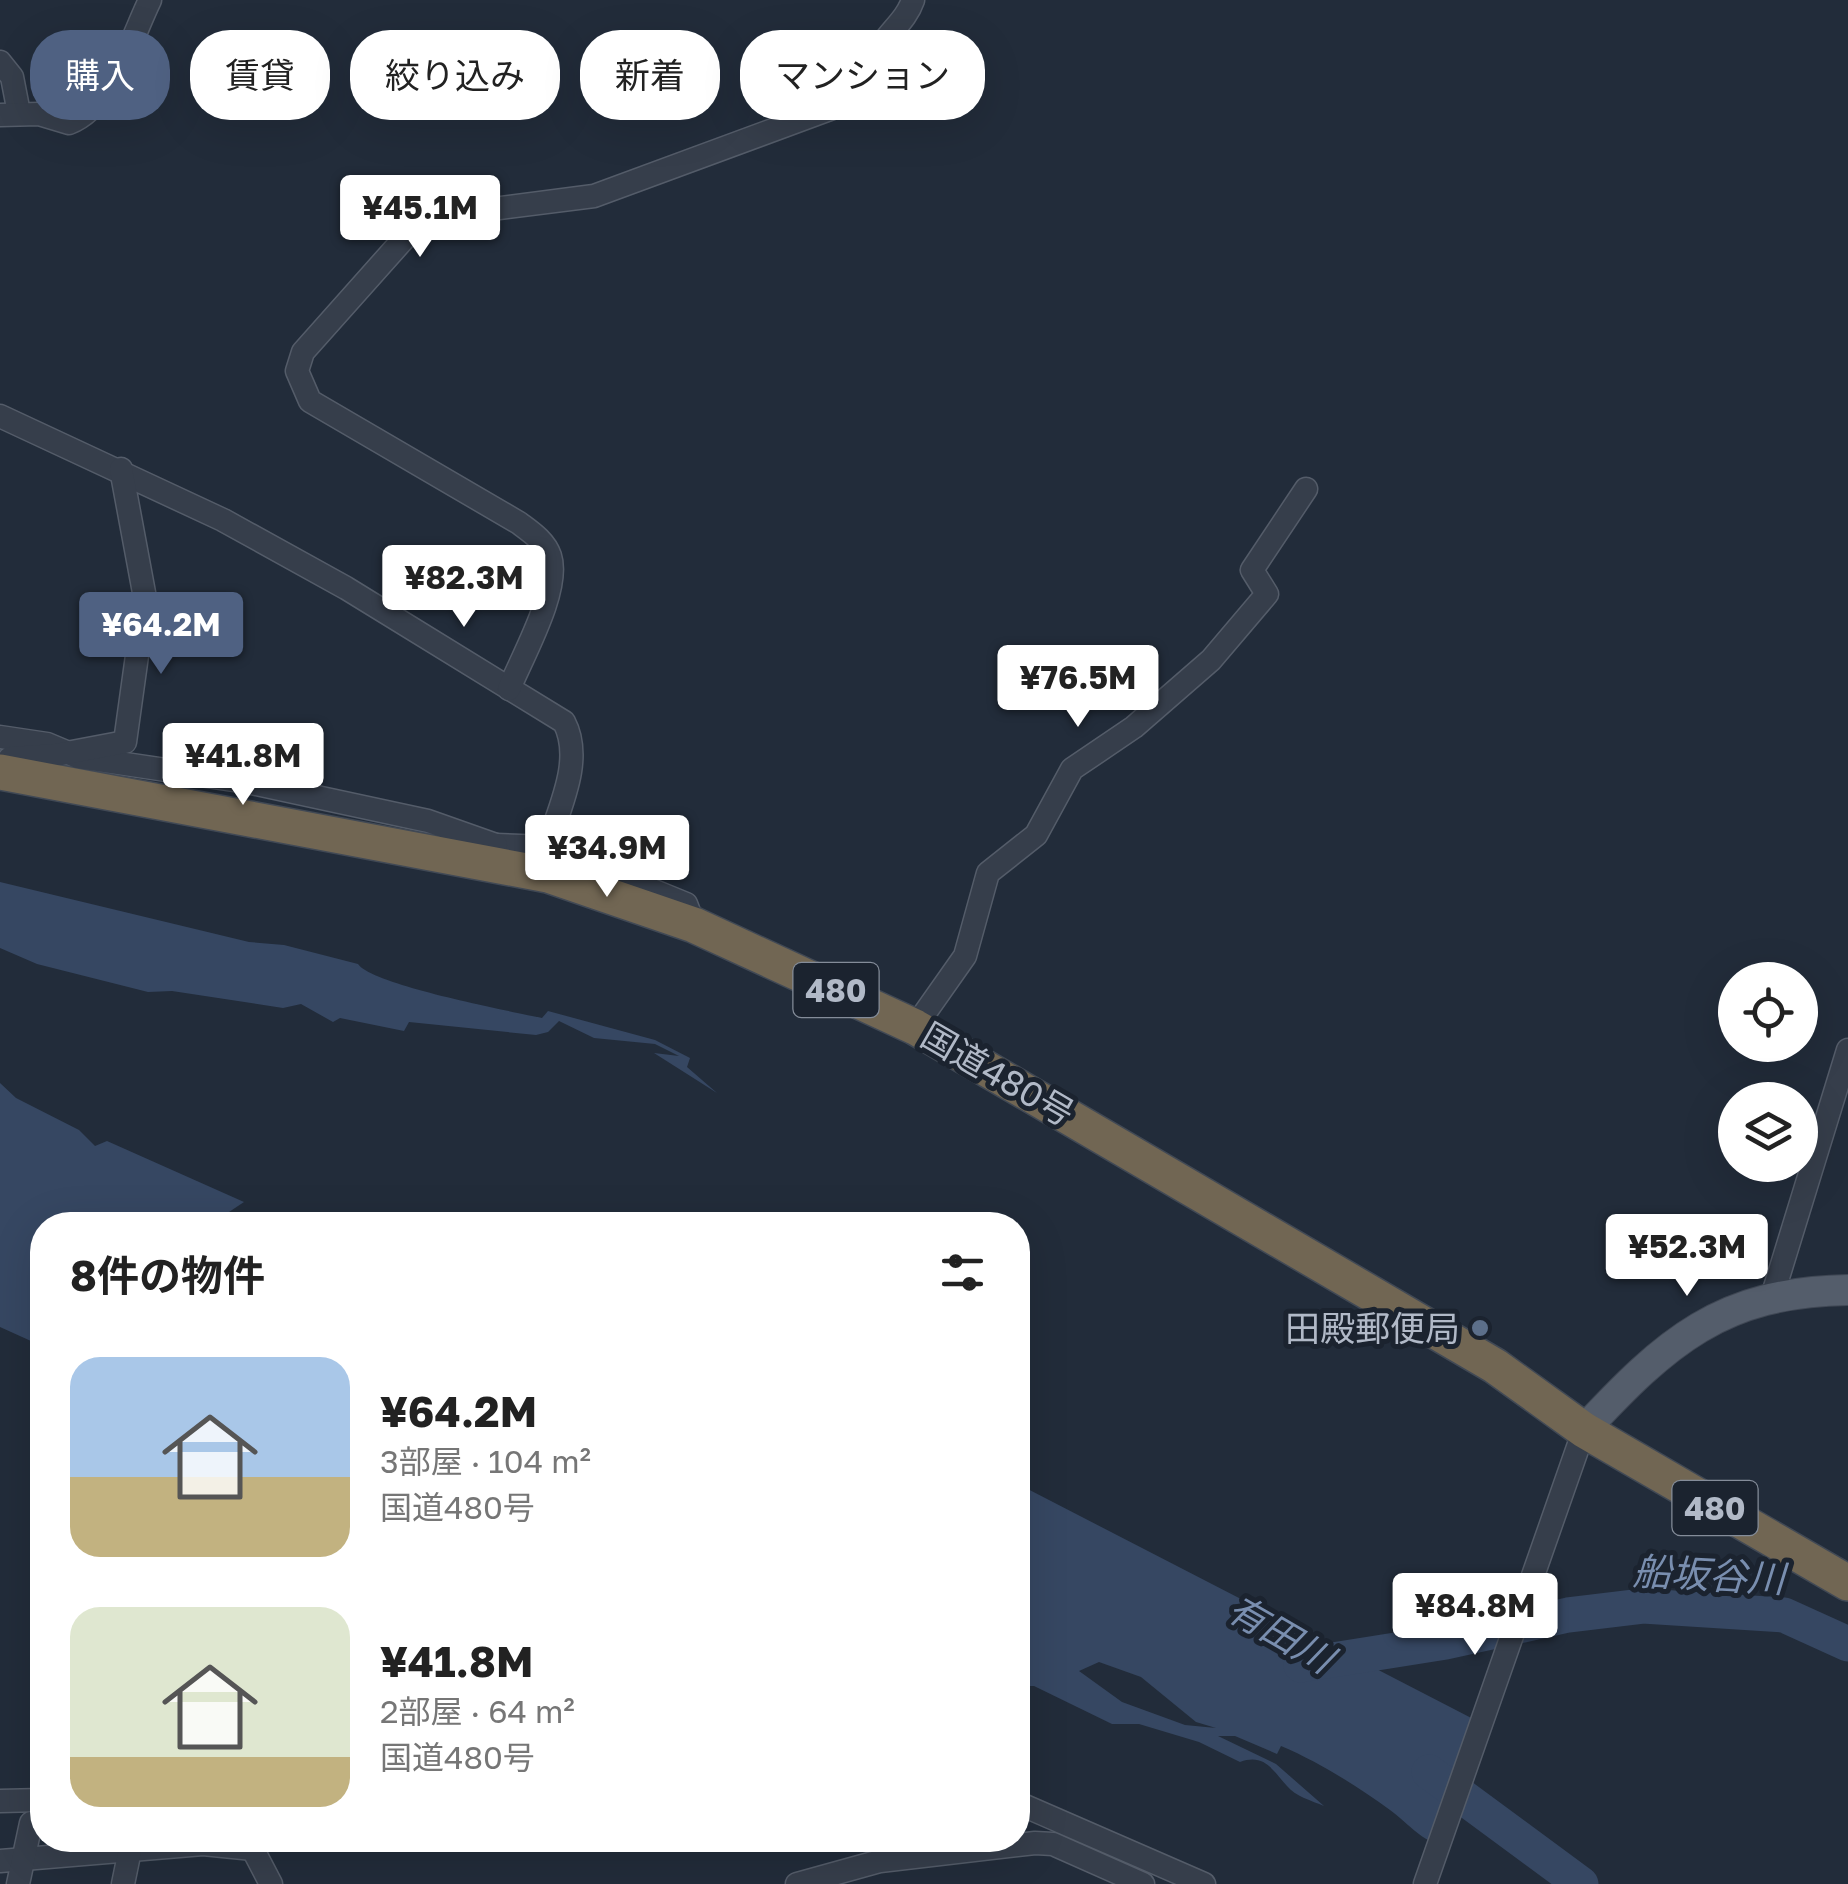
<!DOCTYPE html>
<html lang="ja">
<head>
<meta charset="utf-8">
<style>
	body { margin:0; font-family:"Golos Text","Noto Sans JP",sans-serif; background:#f2f2f2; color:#222; height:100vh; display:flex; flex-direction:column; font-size:38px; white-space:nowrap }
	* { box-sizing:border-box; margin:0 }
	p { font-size:32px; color:#767676 }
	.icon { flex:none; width:55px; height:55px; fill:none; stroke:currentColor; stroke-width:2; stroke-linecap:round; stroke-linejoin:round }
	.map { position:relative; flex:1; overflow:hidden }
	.drawer { position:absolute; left:30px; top:1212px; width:1000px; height:640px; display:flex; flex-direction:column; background:#fff; border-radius:40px; box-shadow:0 10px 40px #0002 }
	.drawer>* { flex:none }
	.top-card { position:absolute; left:30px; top:30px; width:1000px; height:90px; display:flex; gap:20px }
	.fabs { position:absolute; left:1718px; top:962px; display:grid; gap:20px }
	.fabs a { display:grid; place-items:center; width:100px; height:100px; border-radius:50%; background:#fff; box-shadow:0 10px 40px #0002; font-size:50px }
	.price { position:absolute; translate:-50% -85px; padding:0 22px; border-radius:10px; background:#fff; color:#222; font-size:32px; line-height:65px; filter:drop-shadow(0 2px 5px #0008) }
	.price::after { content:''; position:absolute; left:50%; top:60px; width:30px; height:22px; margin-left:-15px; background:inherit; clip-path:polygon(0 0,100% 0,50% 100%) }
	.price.selected { background:#4f6182; color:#fff }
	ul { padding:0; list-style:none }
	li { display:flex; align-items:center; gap:30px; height:250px; padding:0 40px }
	li span { display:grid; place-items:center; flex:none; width:280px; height:200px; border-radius:30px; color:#555 }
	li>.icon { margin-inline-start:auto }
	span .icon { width:120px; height:120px; fill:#fffc; stroke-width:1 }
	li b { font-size:42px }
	h2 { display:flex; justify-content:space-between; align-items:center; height:120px; padding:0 40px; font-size:42px }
	.pill { padding:0 35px; border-radius:40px; background:#fff; box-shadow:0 10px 40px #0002; font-size:35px; line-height:90px }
	.pill.selected { background:#4f6182; color:#fff }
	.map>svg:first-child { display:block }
	.water { fill:#364762; fill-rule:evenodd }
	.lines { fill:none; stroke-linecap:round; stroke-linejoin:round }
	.stream { stroke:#364762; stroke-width:6 }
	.river { stroke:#364762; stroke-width:35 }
	.minor-casing { stroke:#545c69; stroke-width:25 }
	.major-casing { stroke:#3f4754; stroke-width:32 }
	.highway-casing { stroke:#414955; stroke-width:38 }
	.minor { stroke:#363e4b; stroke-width:22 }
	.major { stroke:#545d6b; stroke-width:30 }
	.highway { stroke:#716653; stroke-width:35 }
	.service-dot { fill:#5c6f8a; stroke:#1b232f; stroke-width:4 }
	.labels { text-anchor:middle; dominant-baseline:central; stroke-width:10; stroke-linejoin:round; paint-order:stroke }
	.shield { fill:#1b232f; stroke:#848c99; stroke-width:2.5 }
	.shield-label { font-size:32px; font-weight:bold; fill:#b1b9c7 }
	.street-label { font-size:35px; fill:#b1b9c7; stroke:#1b232f }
	.poi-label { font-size:35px; fill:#b1b9c7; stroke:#1b232f; text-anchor:end }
	.water-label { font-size:38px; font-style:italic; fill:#798eaf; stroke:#1b232f }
</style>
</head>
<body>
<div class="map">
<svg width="1848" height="1884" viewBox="0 0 1848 1884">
	<rect width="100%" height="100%" fill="#222c3a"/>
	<!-- water -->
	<g class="water">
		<path d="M0 882 249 942 284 945 358 964C372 985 510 1011 542 1018L548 1011 655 1040 690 1058 687 1067 717 1093 654 1053 679 1056 655 1044 594 1038 559 1021 548 1032 536 1035 409 1022 404 1031 340 1018 333 1022 301 1004 283 1008 172 991 148 992 37 964 0 948Z"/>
		<polygon points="0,1083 16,1098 79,1130 95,1146 107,1141 244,1202 223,1216 254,1225 42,1225 42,1346 0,1327"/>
		<path d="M1018 1484 1481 1723 1440 1845C1418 1838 1408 1823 1390 1810 1357 1786 1319 1762 1281 1746L1277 1754 1235 1736H1218L1276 1764 1324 1806C1312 1801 1295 1796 1287 1786 1273 1771 1265 1753 1240 1762L1199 1742 1139 1724H1112L1034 1686H1018ZM1099 1662 1141 1677 1196 1722 1216 1728 1185 1725 1122 1702 1079 1671Z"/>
	</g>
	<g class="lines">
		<!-- stream -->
		<polyline class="stream" points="105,71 122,37"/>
		<!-- river -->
		<g class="river">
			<polyline points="1301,1665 1446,1642 1568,1615 1643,1606 1784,1615 1848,1644"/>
			<polyline points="1429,1772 1581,1884"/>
		</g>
		<!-- minor casing -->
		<g class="minor-casing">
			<g id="minor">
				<polyline points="0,62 12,77 19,113"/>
				<path d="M0 115 39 114 69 123C112 106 131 39 150 0"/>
				<path d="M0 416 223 520 346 588 564 722C584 760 559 808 547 847L496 845 483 861"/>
				<path d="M509 689C522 657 561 589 550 556 545 541 531 532 519 523L310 401 297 371 303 352 417 224 430 217 594 196 849 102C866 85 868 65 881 46 892 29 906 20 913 0"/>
				<polyline points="0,737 47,744 78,757 247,782 428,821 496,845"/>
				<polyline points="0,769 10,758 56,755 125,742 145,598 121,469"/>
				<polyline points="547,847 686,904 694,925"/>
				<polyline points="915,1027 965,956 988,873 1036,835 1072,769 1134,727 1211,660 1267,594 1252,570 1306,489"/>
				<polyline points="1772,1297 1848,1050"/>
				<polyline points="0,1801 42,1800"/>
				<polyline points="1018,1803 1204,1884"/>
				<polyline points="248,1840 271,1884"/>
				<polyline points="0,1861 203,1844 253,1849"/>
				<polyline points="18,1884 31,1823 42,1822"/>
				<polyline points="123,1884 130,1850"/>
				<polyline points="797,1884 880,1861 1035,1843 1053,1844 1143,1884"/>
				<polyline points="1425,1884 1584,1430"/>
			</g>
		</g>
		<!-- major casing -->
		<g class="major-casing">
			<path id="major" d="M1584 1430C1666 1342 1721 1292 1848 1290"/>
		</g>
		<!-- highway casing -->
		<g class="highway-casing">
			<polyline id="highway" points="0,772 548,875 694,925 915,1027 1495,1366 1584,1430 1848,1583"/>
		</g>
		<!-- minor -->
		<use href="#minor" class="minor"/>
		<!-- major -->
		<use href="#major" class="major"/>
		<!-- highway -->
		<use href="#highway" class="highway"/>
	</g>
	<!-- markers -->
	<circle class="service-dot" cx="1480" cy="1328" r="10"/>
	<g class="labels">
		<!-- shield labels -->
		<g class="shield">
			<rect x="793.5" y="963" width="85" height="54" rx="8"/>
			<rect x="1672.5" y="1481" width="85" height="54" rx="8"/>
		</g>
		<g class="shield-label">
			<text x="836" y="990">480</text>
			<text x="1715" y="1508">480</text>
		</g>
		<!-- street labels -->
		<g class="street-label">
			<text transform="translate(998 1074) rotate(30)">国道480号</text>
		</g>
		<!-- poi labels -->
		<g class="poi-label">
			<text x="1460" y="1328">田殿郵便局</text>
		</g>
		<!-- water labels -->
		<g class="water-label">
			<text transform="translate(1709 1574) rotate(3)">船坂谷川</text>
			<text transform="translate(1281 1633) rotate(30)">有田川</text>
		</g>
	</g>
</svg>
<div class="fabs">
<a><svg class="icon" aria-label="locate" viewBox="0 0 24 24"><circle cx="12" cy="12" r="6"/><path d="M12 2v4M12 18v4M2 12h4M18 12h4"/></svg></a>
<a><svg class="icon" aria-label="layers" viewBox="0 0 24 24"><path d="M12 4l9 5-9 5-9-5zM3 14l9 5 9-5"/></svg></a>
</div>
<b class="price" style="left:420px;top:260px">¥45.1M</b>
<b class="price" style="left:464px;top:630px">¥82.3M</b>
<b class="price selected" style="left:161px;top:677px">¥64.2M</b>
<b class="price" style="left:1078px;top:730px">¥76.5M</b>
<b class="price" style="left:243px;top:808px">¥41.8M</b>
<b class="price" style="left:607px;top:900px">¥34.9M</b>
<b class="price" style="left:1687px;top:1299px">¥52.3M</b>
<b class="price" style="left:1475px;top:1658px">¥84.8M</b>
<div class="top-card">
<a class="pill selected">購入</a>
<a class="pill">賃貸</a>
<a class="pill">絞り込み</a>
<a class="pill">新着</a>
<a class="pill">マンション</a>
</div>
<section class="drawer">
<h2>8件の物件<svg class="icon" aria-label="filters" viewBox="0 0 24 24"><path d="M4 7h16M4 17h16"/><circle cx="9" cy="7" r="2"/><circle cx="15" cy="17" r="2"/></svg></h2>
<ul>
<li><span style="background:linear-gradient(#a9c7e8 60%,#c2b280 0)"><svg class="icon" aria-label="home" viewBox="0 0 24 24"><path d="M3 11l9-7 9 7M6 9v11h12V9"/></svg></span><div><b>¥64.2M</b><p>3部屋 · 104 m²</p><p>国道480号</p></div></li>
<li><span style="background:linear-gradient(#dfe7d0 75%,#c2b280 0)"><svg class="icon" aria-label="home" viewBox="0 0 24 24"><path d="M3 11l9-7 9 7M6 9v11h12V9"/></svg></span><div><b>¥41.8M</b><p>2部屋 · 64 m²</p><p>国道480号</p></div></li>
</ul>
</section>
</div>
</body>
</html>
